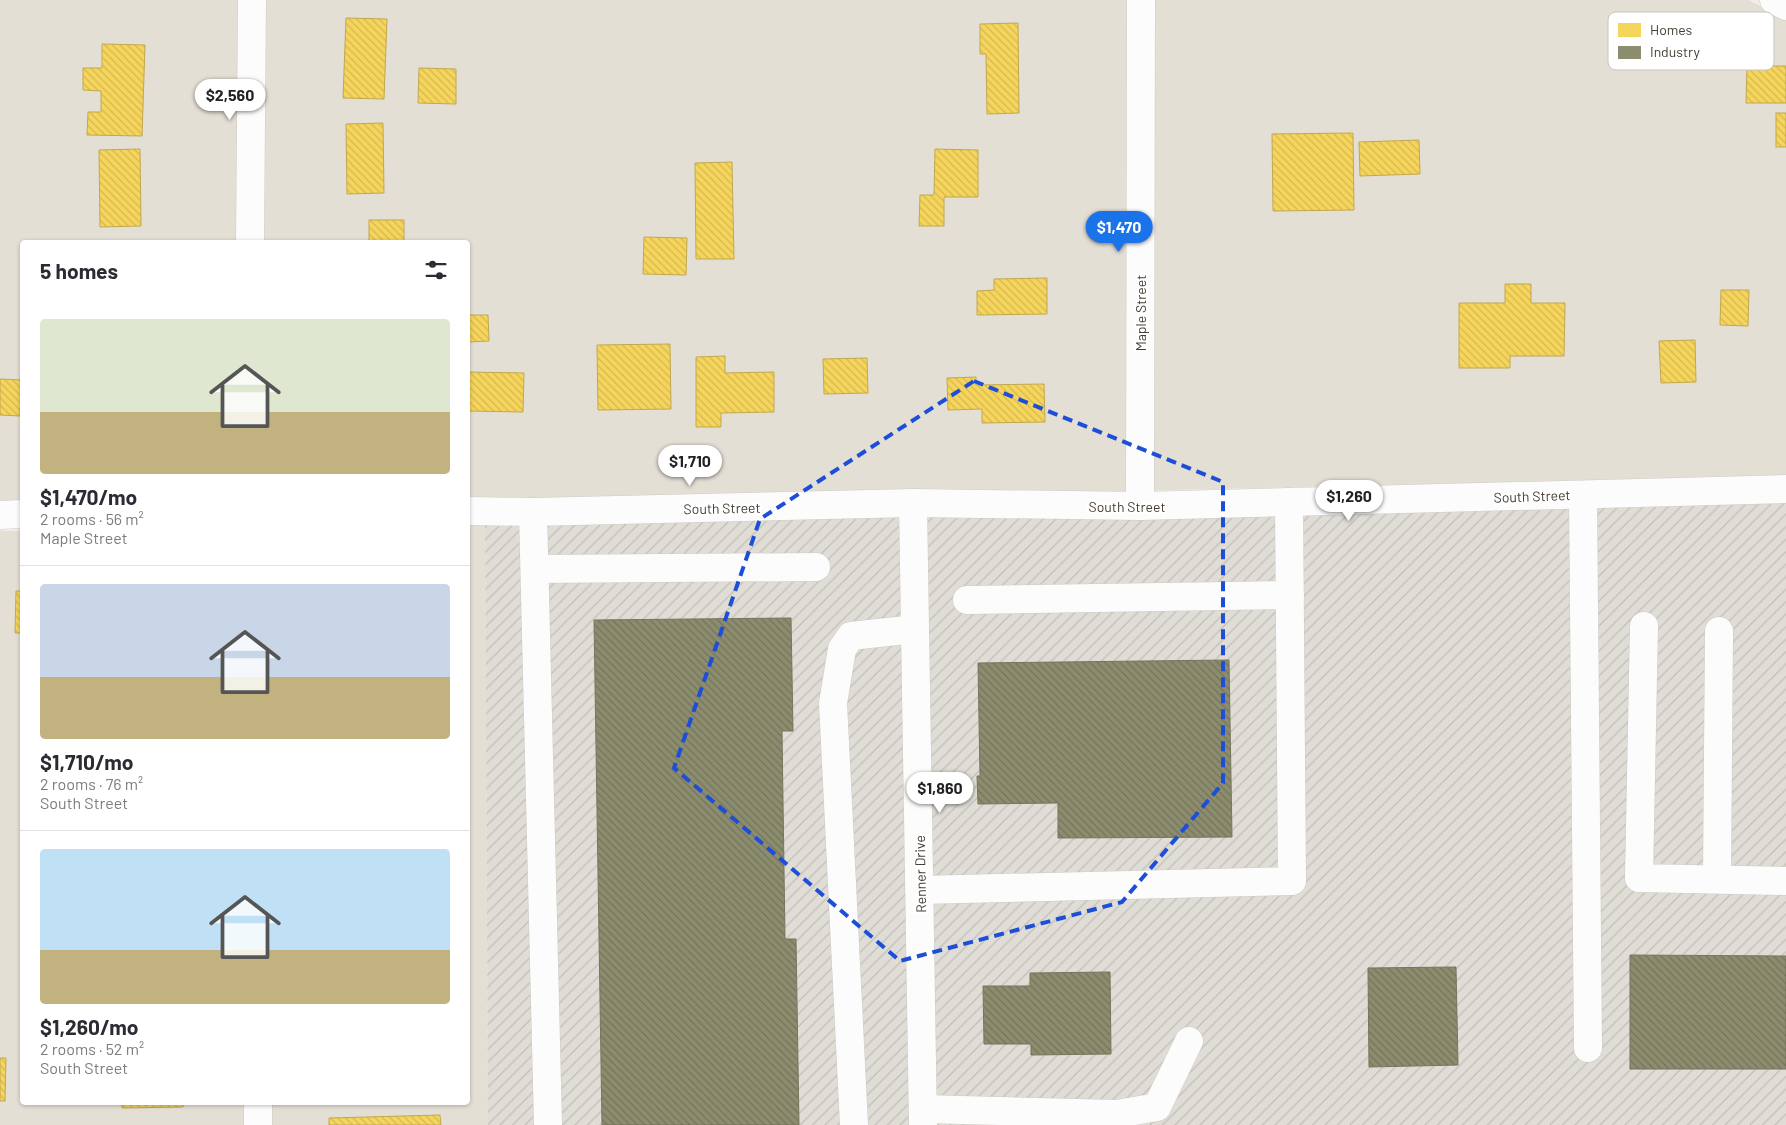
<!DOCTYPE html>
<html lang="en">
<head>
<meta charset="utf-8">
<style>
	body { margin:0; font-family:Barlow,sans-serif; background:#f7f7f7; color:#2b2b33; height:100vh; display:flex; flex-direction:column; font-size:19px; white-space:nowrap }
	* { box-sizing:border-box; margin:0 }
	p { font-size:16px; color:#7c7c81 }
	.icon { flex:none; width:28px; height:28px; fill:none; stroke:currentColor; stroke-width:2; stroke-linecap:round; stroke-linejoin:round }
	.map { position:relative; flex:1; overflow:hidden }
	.drawer { position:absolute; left:20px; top:240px; width:450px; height:865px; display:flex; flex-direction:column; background:#fff; border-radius:5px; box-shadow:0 1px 4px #0004 }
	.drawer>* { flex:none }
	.price { position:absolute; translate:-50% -42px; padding:0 11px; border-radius:18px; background:#fff; color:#222; font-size:16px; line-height:32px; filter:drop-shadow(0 1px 2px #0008) }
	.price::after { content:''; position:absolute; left:50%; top:30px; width:15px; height:11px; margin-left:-8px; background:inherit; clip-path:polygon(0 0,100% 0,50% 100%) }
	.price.on { background:#1a73e8; color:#fff }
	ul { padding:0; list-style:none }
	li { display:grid; align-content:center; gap:10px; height:265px; padding:0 20px }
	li+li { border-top:1px solid #e1e1e2 }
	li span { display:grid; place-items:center; height:155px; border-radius:5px; color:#555 }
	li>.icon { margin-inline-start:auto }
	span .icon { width:90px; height:90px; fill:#fffc; stroke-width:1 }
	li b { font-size:21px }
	h2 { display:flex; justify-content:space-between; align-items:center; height:60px; padding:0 20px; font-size:21px }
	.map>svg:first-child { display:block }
	.residential { fill:#e4dfd5 }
	.industrial { fill:url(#industrial-furrows) }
	.homes { fill:url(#homes-back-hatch); stroke:#c1a850 }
	.industry { fill:url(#industry-back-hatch); stroke:#77755d }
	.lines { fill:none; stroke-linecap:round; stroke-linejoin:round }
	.minor-casing { stroke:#cecbc6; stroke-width:29 }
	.minor { stroke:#fdfcfc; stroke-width:28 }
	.marked { fill:none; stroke:#1d4ed8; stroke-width:4; stroke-dasharray:10 6; stroke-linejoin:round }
	.labels { text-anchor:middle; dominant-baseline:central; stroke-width:5; stroke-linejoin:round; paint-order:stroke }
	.street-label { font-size:14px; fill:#463e34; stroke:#fff }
	.key { fill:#fff; stroke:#c8c5c2; stroke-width:1 }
	.key-label { font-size:14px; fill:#463e34 }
</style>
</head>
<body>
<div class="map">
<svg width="1786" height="1125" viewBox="0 0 1786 1125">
	<defs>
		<pattern id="industrial-furrows" width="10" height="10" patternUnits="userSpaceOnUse" patternTransform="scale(1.25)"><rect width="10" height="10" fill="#e0dcd6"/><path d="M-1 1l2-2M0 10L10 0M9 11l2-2" fill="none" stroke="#c2beb8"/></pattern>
		<pattern id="homes-back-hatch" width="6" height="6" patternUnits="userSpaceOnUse" patternTransform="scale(1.25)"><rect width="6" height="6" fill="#f6d55c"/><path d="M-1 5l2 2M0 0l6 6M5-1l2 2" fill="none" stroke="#d4b851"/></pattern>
		<pattern id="industry-back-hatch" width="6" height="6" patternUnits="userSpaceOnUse" patternTransform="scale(1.25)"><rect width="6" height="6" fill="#8c8c6e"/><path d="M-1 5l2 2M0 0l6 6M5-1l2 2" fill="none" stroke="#74745b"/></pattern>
	</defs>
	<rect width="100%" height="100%" fill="#f0ede8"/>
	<!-- residential -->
	<g class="residential">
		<polygon points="0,0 1748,0 1786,18 1786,476 468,506 468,242 22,242 22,515 0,515"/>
		<polygon points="468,521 485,521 488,1125 0,1125 0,531 22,531 22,1102 468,1102"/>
	</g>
	<!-- industrial -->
	<polygon class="industrial" points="1786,494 1786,1125 488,1125 485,521"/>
	<!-- homes -->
	<g class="homes">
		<polygon points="346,18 387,19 384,99 343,98"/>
		<polygon points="1018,23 1019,113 987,114 986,54 980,54 980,24"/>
		<polygon points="102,44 145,45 142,136 87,135 88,112 101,112 101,91 83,90 83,68 102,68"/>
		<polygon points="1747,66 1786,66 1786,103 1746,103"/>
		<polygon points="419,68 456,69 456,104 418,103"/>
		<rect x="1776" y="113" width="10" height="34"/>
		<polygon points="383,123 384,193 347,194 346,124"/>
		<polygon points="1353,133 1354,210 1273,211 1272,134"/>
		<polygon points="1419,140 1420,174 1360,176 1359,142"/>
		<polygon points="140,149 141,226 100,227 99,150"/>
		<polygon points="935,149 978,150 978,197 944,197 944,226 919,226 920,195 934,195"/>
		<polygon points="732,162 734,259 696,259 695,163"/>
		<rect x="369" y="220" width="35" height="22"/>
		<polygon points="644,237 687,238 686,275 643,274"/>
		<polygon points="1047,278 1047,314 977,315 977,291 994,290 994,279"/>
		<polygon points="1505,284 1531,284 1531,303 1565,303 1564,356 1510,356 1510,368 1459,368 1459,303 1505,303"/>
		<polygon points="1721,290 1749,290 1748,326 1720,325"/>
		<polygon points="468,315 488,315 489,341 468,342"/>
		<polygon points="1695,340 1696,382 1661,383 1659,341"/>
		<polygon points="670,344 671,409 598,410 597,345"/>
		<polygon points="725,356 725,373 774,372 774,412 721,413 721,427 696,427 696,357"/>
		<polygon points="867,358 868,393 824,394 823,359"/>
		<polygon points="468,372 524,373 523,412 468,411"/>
		<polygon points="976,377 976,385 1044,384 1045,422 982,423 982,409 948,410 947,378"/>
		<polygon points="0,379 22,380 20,416 0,415"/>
		<polygon points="16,591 22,591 22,633 15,633"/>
		<polygon points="0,1058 6,1058 5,1101 0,1101"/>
		<polygon points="122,1102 183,1102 183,1107 122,1108"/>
		<polygon points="440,1115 441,1125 329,1125 329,1118"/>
	</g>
	<!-- industry -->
	<g class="industry">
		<polygon points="791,618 793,731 782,731 785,939 796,939 799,1125 602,1125 594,620"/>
		<polygon points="1229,660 1232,837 1058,838 1058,803 978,804 977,776 980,776 978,663"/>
		<polygon points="1630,955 1786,956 1786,1069 1630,1069"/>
		<polygon points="1456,967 1458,1065 1369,1067 1368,968"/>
		<polygon points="1110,972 1111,1054 1031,1055 1031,1044 984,1044 983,986 1030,986 1030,973"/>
	</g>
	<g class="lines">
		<!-- minor casing -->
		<g class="minor-casing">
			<g id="minor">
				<polyline points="1774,0 1786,6"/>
				<polyline points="250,242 252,0"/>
				<polyline points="1583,495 1588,1048"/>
				<polyline points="913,503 923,1125"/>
				<polyline points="1140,506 1141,0"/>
				<polyline points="468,511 533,512 913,503 1140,506 1786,489"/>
				<polyline points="533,512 548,1125"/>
				<polyline points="0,515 22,514"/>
				<polyline points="535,569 816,567"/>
				<polyline points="967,600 1290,595"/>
				<polyline points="1644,626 1639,878 1786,881"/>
				<polyline points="1717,879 1719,631"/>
				<polyline points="920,890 1292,881 1289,502"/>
				<polyline points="258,1102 258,1125"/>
				<polyline points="923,1109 1117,1114 1157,1107 1189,1041"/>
				<polyline points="854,1125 833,703 842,649 851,636 915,629"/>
			</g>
		</g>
		<!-- minor -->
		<use href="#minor" class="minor"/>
	</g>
	<!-- marked area -->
	<path class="marked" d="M974 381 1223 482V783L1122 902 900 961 674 768 760 519Z"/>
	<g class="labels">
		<!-- street labels -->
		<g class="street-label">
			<text transform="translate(1140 313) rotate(-90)">Maple Street</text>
			<text transform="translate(1532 496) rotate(-2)">South Street</text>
			<text x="1127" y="506">South Street</text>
			<text transform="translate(722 508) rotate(-1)">South Street</text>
			<text transform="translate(920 874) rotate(-91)">Renner Drive</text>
		</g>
	</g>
	<!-- legend -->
	<rect x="1608" y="12" width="166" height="58" rx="8" class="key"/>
	<rect x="1618" y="23" width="23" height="14" fill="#f6d55c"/>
	<rect x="1618" y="46" width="23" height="13" fill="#8c8c6e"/>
	<g class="key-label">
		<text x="1650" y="35">Homes</text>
		<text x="1650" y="57">Industry</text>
	</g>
</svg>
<b class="price" style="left:230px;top:121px">$2,560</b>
<b class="price on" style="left:1119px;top:253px">$1,470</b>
<b class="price" style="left:690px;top:487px">$1,710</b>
<b class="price" style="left:1349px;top:522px">$1,260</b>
<b class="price" style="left:940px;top:814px">$1,860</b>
<section class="drawer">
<h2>5 homes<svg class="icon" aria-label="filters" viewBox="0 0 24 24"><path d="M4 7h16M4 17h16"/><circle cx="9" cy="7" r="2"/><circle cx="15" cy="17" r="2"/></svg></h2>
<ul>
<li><span style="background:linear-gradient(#dfe7d0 60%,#c2b280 0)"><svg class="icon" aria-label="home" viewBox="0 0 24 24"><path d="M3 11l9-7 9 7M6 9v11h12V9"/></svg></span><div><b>$1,470/mo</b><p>2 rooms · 56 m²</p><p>Maple Street</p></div></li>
<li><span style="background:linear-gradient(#c9d6e8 60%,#c2b280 0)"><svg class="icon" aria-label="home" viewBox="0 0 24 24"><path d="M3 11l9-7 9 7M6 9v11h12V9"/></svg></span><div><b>$1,710/mo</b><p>2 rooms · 76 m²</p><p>South Street</p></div></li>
<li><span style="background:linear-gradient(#bfe0f5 65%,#c2b280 0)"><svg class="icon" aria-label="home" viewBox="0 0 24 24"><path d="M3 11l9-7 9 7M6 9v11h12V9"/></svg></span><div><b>$1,260/mo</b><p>2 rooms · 52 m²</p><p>South Street</p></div></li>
</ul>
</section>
</div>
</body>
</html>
